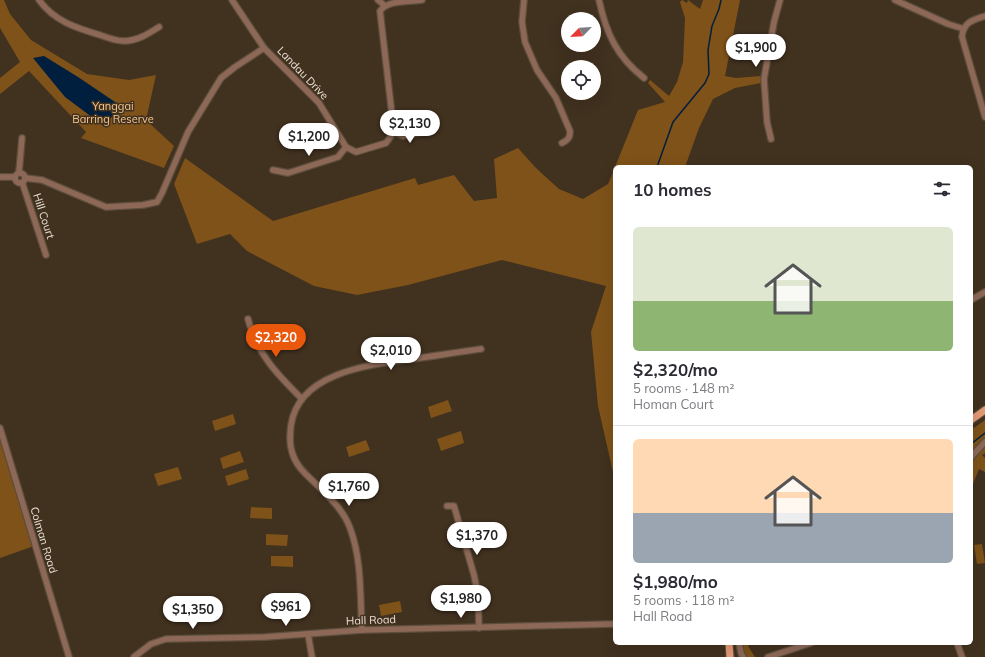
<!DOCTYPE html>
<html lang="en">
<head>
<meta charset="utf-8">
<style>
	body { margin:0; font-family:Mulish,sans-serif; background:#f2f2f3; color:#2b2b33; height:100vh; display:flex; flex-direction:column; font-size:15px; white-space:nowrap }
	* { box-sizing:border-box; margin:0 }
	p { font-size:13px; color:#7c7c81 }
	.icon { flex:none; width:22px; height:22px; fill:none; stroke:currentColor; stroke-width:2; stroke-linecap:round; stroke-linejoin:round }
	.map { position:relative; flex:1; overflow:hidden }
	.details { position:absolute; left:613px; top:165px; width:360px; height:480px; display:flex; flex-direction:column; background:#fff; border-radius:6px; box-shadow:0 4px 16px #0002 }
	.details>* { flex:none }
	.needle { width:26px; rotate:245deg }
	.tools { position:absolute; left:561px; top:12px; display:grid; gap:8px }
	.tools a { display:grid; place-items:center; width:40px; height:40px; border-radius:50%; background:#fff; box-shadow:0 4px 16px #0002; font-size:20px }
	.price { position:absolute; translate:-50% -34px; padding:0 9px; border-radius:14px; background:#fff; color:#222; font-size:13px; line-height:26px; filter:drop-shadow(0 1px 2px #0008) }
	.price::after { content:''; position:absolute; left:50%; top:24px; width:12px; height:9px; margin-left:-6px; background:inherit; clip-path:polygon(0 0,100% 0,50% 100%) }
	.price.selected { background:#ea580c; color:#fff }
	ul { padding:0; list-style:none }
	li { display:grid; align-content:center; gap:8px; height:212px; padding:0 20px }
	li+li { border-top:1px solid #e1e1e2 }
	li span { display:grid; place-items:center; height:124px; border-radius:6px; color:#555 }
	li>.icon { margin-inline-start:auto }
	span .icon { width:72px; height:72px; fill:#fffc; stroke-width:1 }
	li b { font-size:17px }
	h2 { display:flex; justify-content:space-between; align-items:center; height:48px; padding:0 20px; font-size:17px }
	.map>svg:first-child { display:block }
	.green { fill:#7e5219 }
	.water { fill:#001e3d }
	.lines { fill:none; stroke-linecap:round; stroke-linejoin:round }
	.stream { stroke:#001e3d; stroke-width:1.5 }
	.minor-casing { stroke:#5c4d3c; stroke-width:8 }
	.major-casing { stroke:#5c4d3c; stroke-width:9 }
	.minor { stroke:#8d6857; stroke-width:5.5 }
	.major { stroke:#e49976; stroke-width:7 }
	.labels { text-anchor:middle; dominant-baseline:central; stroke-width:3; stroke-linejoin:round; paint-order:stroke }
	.street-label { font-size:11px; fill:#eae0d5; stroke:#41311f }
	.park-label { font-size:11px; fill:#f9c791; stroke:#41311f }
</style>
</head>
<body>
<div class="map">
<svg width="985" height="657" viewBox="0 0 985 657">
	<rect width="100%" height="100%" fill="#41311f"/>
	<!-- green -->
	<g class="green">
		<polygon points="0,0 4,0 10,14 31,40 87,74 129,80 156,75 146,120 174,146 164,168 81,138 86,132 29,71 0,94 0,78 20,62 0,28"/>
		<polygon points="682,0 687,3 688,0 700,9 703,0 740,0 725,76 736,78 761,76 761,83 735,88 713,99 699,128 685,167 615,167 638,110 665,102 648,83 650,80 669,96 677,82 683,62 685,18 680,2"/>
		<polygon points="518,148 536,168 559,189 583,199 608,184 615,168 615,481 598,406 591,332 606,286 502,260 408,285 357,295 314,286 247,251 230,234 197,244 174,184 185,158 273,221 415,178 418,185 454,175 474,201 497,198 494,159"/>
		<polygon points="448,400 452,411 431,418 428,407"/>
		<polygon points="233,414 236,424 215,431 212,421"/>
		<polygon points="985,420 985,453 982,455 985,458 985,472 979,469 973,484 971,486 971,430"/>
		<polygon points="0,429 34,546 0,558"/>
		<polygon points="461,431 464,443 441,451 437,439"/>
		<polygon points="366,440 370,450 349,457 346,447"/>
		<polygon points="240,451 244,462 223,469 220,458"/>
		<polygon points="178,467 182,479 158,486 154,474"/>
		<polygon points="246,469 249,479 228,486 225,476"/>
		<polygon points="251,507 272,508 272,519 250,518"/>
		<polygon points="266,534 288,535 287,546 266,545"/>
		<polygon points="982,544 985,563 977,564 974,545"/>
		<polygon points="271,556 293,556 293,567 271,566"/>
		<polygon points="400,601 402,612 381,616 379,605"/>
		<polygon points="740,643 750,643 748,646 755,657 740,657"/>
	</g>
	<!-- water -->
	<polygon class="water" points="44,56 78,77 121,106 104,126 65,97 33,58"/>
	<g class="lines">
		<!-- stream -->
		<g class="stream">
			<polyline points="657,167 673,122 705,83 709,74 708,50 712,26 719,9 721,0"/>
			<polyline points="971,444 985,433"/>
		</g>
		<!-- minor casing -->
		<g class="minor-casing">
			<g id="minor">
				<path d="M39 0C54 21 76 28 100 35 108 38 116 41 124 41 137 41 148 34 159 27"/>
				<polyline points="232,0 264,48"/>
				<polyline points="378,0 384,5"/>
				<path d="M524 0 522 22 525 42 537 70 556 98 570 131C570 138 568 140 562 143"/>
				<path d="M599 0C606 33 617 57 644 78"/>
				<polyline points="895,0 948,24 964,29"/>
				<path d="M985 16C973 20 963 22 962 37L985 117"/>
				<polyline points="394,132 403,136 428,131"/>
				<polyline points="771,139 767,122 764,79 774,22 780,0"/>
				<polyline points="273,170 288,173 338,157 346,147"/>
				<polyline points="19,172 22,138"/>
				<circle cx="20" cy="178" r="5"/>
				<polyline points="0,177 15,177"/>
				<path d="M25 178 42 180 106 207 143 205 157 202 162 193 188 132 221 78 235 67 264 48 319 103 346 147 356 152 386 143 394 132 380 11C388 0 407 2 422 0"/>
				<polyline points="22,182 46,255"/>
				<polyline points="971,300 985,292"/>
				<path d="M248 319C257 354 277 374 301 398"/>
				<polyline points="0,428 69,657"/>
				<polyline points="971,457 985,442"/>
				<polyline points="447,506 454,506 474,575 478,595 479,628"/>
				<path d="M362 630C360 596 362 560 350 528 344 511 330 498 317 485 307 475 296 467 292 452 289 443 290 434 291 425 299 372 369 365 412 359 435 356 458 352 481 349"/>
				<polyline points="308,634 312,657"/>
				<polyline points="739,643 741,653 743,657"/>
				<polyline points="957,643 962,657"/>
				<polyline points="134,657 151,644 166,639 265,637 362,630 615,624"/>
				<polyline points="768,657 811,643"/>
			</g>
		</g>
		<!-- major casing -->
		<g class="major-casing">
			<g id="major">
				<polyline points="971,420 985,410"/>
				<polyline points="729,643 730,657"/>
			</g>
		</g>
		<!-- minor -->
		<use href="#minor" class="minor"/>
		<!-- major -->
		<use href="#major" class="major"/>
	</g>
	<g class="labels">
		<!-- street labels -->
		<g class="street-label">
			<text transform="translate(303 73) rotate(46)">Landau Drive</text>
			<text transform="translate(44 216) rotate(72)">Hill Court</text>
			<text transform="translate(44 540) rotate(73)">Colman Road</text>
			<text transform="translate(371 620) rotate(-2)">Hall Road</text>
		</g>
		<!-- park labels -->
		<g class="park-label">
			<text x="113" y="106">Yanggai<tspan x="113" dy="13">Barring Reserve</tspan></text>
		</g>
	</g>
</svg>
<div class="tools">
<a><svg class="needle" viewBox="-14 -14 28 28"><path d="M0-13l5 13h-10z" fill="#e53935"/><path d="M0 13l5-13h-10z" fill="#7c7c81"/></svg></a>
<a><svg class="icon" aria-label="locate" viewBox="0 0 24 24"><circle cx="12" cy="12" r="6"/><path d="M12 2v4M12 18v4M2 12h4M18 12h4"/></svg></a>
</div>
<b class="price" style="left:756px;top:68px">$1,900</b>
<b class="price" style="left:410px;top:144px">$2,130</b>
<b class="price" style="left:309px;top:157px">$1,200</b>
<b class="price selected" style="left:276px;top:358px">$2,320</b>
<b class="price" style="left:391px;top:371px">$2,010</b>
<b class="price" style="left:349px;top:507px">$1,760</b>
<b class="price" style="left:477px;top:556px">$1,370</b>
<b class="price" style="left:461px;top:619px">$1,980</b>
<b class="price" style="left:286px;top:627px">$961</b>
<b class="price" style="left:193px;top:630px">$1,350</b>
<section class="details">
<h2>10 homes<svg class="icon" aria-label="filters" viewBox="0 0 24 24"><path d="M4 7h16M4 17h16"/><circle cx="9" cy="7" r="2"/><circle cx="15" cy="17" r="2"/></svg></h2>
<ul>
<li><span style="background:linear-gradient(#dfe7d0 60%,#8fb573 0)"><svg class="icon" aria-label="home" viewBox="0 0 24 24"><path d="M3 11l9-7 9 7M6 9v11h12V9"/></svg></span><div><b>$2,320/mo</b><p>5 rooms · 148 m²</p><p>Homan Court</p></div></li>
<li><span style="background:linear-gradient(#ffd9b3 60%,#9aa5b1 0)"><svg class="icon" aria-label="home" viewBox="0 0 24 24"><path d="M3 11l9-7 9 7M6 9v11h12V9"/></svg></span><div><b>$1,980/mo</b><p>5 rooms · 118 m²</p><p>Hall Road</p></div></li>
</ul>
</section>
</div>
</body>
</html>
